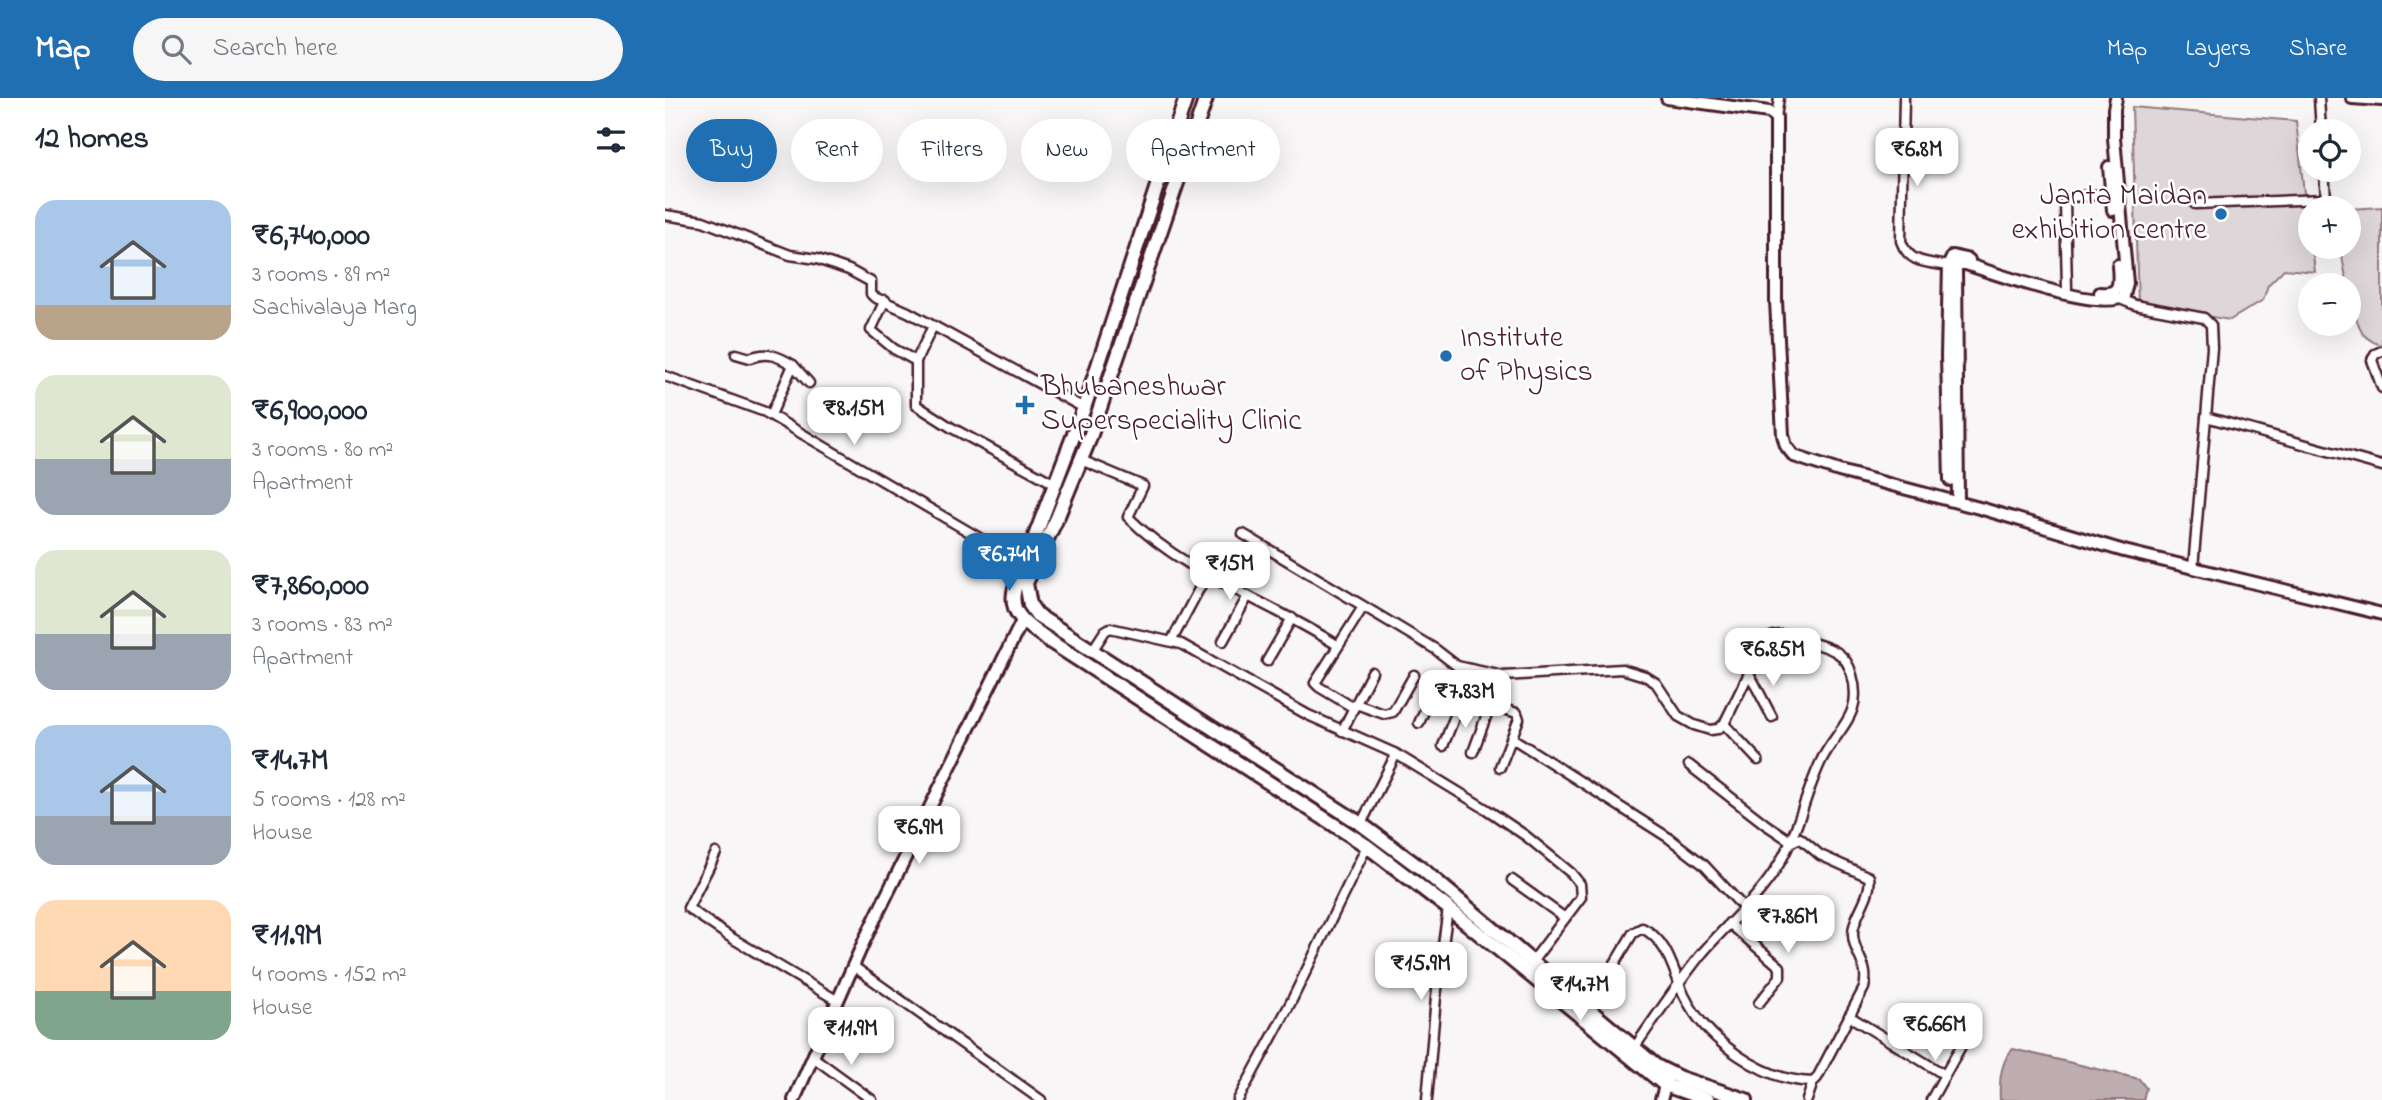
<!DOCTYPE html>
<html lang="en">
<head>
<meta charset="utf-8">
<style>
	body { margin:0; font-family:"Indie Flower",sans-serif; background:#f6f6f7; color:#1f2937; height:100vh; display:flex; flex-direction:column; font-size:26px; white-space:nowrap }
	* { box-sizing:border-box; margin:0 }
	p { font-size:23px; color:#747a83 }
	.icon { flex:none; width:38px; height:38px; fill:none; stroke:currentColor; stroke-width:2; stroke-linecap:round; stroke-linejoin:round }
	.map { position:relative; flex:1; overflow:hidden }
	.side { display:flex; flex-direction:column; background:#fff; width:665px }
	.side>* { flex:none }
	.hud { position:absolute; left:21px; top:21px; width:665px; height:63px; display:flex; gap:14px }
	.tools { position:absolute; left:1633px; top:21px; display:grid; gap:14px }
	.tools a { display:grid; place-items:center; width:63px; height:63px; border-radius:50%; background:#fff; box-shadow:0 7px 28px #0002; font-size:35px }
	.price { position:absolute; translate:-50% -60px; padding:0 16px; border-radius:14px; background:#fff; color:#222; font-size:23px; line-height:46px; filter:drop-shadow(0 2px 4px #0008) }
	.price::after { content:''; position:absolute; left:50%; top:42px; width:21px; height:16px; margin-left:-10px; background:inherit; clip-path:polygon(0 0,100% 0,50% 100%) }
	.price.active { background:#1f6fb2; color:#fff }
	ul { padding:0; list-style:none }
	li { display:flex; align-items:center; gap:21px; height:175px; padding:0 35px }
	li span { display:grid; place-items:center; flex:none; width:196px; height:140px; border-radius:21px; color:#555 }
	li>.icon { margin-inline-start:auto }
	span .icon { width:84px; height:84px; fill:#fffc; stroke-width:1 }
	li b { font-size:30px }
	h2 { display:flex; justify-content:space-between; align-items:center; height:84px; padding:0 35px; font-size:30px }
	.pill { padding:0 24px; border-radius:32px; background:#fff; box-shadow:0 7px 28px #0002; font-size:24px; line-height:63px }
	.pill.active { background:#1f6fb2; color:#fff }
	header { display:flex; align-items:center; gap:42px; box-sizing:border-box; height:98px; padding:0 35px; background:#1f6fb2; color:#fff }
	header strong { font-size:33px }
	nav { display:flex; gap:38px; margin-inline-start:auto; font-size:24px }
	.search { width:490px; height:63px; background:#f6f6f7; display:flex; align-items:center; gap:18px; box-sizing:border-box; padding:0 24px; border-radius:38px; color:#747a83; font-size:26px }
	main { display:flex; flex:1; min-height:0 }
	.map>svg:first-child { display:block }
	.green { fill:#ded6d9; stroke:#947a82; stroke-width:2 }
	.water { fill:#bdadb0; stroke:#8f747b; stroke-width:2 }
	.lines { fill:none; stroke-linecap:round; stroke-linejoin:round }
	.minor-casing { stroke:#4a1f2b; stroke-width:13 }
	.tertiary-casing { stroke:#4a1f2b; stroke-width:16 }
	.secondary-casing { stroke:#4a1f2b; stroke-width:18 }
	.minor { stroke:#fff; stroke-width:8 }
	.tertiary { stroke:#fff; stroke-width:10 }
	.secondary { stroke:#fff; stroke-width:12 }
	.poi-dot { fill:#1f6fb2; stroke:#fff; stroke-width:2.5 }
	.labels { text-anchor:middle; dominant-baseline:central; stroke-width:5; stroke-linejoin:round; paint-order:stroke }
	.poi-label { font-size:30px; fill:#4a1f2b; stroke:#fff; text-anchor:start }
</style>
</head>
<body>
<header>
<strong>Map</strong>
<div class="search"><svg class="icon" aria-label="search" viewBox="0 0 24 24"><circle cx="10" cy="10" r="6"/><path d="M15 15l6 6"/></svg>Search here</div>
<nav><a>Map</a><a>Layers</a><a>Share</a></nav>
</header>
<main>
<section class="side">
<h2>12 homes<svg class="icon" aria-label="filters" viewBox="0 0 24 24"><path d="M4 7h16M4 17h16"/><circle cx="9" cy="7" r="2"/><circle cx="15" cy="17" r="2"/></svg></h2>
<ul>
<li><span style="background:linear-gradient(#a9c7e8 75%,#b9a48a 0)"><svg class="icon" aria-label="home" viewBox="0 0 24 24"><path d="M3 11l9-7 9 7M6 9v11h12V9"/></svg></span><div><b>₹6,740,000</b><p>3 rooms · 89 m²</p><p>Sachivalaya Marg</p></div></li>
<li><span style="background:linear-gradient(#dfe7d0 60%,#9aa5b1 0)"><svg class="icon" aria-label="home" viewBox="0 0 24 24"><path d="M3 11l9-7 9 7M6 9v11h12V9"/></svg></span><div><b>₹6,900,000</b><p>3 rooms · 80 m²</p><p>Apartment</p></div></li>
<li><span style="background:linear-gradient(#dfe7d0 60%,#9aa5b1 0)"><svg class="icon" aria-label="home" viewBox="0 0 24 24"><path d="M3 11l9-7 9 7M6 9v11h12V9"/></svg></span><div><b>₹7,860,000</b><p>3 rooms · 83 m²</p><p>Apartment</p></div></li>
<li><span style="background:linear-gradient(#a9c7e8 65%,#9aa5b1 0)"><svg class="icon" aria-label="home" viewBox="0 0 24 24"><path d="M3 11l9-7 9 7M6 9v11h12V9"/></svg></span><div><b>₹14.7M</b><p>5 rooms · 128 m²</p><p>House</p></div></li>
<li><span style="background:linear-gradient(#ffd9b3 65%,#7fa58c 0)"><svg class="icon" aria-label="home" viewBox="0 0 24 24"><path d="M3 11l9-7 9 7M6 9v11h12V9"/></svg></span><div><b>₹11.9M</b><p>4 rooms · 152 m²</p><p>House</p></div></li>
</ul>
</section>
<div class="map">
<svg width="1717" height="1002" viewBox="0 0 1717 1002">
	<rect width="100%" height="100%" fill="#f8f6f7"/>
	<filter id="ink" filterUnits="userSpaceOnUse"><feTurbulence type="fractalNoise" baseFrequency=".0143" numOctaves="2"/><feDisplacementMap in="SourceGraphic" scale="14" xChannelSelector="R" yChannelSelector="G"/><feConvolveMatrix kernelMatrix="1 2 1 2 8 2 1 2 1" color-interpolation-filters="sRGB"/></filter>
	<g filter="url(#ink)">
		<!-- green -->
		<g class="green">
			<polygon points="1467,9 1631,23 1645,149 1647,149 1650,174 1619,171 1603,187 1598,202 1565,222 1473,207"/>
			<path d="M1717 109V247C1711 246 1703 241 1698 236 1690 225 1677 164 1676 149H1684V111Z"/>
		</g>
		<!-- water -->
		<path class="water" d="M1348 951 1474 981 1481 990 1478 1002H1335C1334 984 1335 963 1348 951Z"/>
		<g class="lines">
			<!-- minor casing -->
			<g class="minor-casing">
				<g id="minor">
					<path d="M1239 0 1236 143C1244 166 1262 164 1284 168"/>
					<polyline points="1654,0 1656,33"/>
					<polyline points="1111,19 1114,0"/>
					<polyline points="1530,106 1661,101 1659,72"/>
					<polyline points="0,117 38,123 125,157 152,161 184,172 206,184 206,196 209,199 243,214 419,310"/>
					<polyline points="1402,191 1400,103 1405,99 1446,96"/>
					<polyline points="1455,201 1470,207 1539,220 1546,227 1547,250 1528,470"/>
					<polyline points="220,202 206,232 229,251 251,263"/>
					<polyline points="268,228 251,263 251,307 287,330 390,386"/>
					<polyline points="1717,253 1710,256 1707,262 1717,290"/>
					<path d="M71 256 85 260C102 253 113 258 128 267L106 317"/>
					<polyline points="128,267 144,285"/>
					<polyline points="0,278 100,314 318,442 361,462"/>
					<polyline points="1541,319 1717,368"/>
					<path d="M416 362 478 388 463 419C521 477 604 503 672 547"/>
					<path d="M578 436 770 551 792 568 838 578 957 571 980 578 991 585 1013 618 1029 627 1045 632 1053 631 1059 626 1100 543C1113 531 1129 540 1144 544 1166 550 1181 554 1187 577 1199 618 1172 630 1156 663 1140 697 1133 734 1114 766 1093 802 1060 827 1034 859 1011 888 990 920 969 950"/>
					<polyline points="507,542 542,476"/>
					<polyline points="558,543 583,498"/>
					<polyline points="427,553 440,533 445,530 516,546 643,617 731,656 821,711 861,738 906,775 915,786 916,799 867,864"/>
					<polyline points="602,563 627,520"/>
					<polyline points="1084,575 1107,619"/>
					<polyline points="691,606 719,616 728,614 749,577"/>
					<polyline points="689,610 654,589 650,585 698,509"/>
					<polyline points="754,625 765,600 771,595 808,609 828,608 852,615 854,621 835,669"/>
					<polyline points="1059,626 1093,662"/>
					<polyline points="677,633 707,574"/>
					<polyline points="847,640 1004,740 1039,767 1079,810"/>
					<polyline points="778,648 795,605"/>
					<polyline points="808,654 825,608"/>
					<polyline points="696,726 731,656"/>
					<polyline points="51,755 23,810 65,839 173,903"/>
					<polyline points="847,782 900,820"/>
					<polyline points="1064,825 1115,869 1115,879 1094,905"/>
					<polyline points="188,868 376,1002"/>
					<path d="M923 910 968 835 977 830C1003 842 1008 873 1019 897 1041 942 1097 983 1148 984L1152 980 1199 890C1205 866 1189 858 1188 837 1187 818 1208 798 1204 779L1155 757 1135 740 1127 744 1100 726 1024 667"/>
					<polyline points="1184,918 1280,977"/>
					<polyline points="148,959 207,1002"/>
					<polyline points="573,1002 626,904 702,748"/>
					<polyline points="762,1002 771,899 783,810"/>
					<polyline points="1142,1002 1148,984"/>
					<polyline points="1266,1002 1300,941"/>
				</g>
			</g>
			<!-- tertiary casing -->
			<g class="tertiary-casing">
				<g id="tertiary">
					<polyline points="1002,0 1104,14 1111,19 1111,203 1118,337 1121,348 1129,358 1174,373 1318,411 1459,453 1717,516"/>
					<polyline points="1687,0 1717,2"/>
					<polyline points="1444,69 1448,112"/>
					<path d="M1435 195C1457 197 1454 184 1453 167"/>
					<polyline points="1285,382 1282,258 1284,166 1288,158 1304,162"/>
					<path d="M1293 404 1291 170 1293 166H1301C1328 175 1438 214 1459 198L1462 185 1449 40V11L1451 0"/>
					<polyline points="129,1002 200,841 357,523"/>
					<polyline points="996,1002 1002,981"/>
				</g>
			</g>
			<!-- secondary casing -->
			<g class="secondary-casing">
				<g id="secondary">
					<path d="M521 0 419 310 361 462C337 511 348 517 389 546L702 748 783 810 1000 987 1043 1002"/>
					<polyline points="541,0 424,342 392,420 361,485 365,507 372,517 696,726 758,772 991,968 1015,980 1081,1002"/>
				</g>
			</g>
			<!-- minor -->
			<use href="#minor" class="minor"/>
			<!-- tertiary -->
			<use href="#tertiary" class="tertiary"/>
			<!-- secondary -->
			<use href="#secondary" class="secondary"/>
		</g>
	</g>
	<!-- markers -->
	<g class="poi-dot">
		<circle cx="1556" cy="116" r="7"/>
		<circle cx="781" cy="258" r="7"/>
		<path d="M356.5 296.5h7v7h7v7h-7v7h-7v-7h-7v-7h7z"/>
	</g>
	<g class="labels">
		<!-- poi labels -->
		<g class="poi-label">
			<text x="1542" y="99" text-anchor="end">Janta Maidan<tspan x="1542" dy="34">exhibition centre</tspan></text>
			<text x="795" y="241">Institute<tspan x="795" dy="34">of Physics</tspan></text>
			<text x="376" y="290">Bhubaneshwar<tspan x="376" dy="34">Superspeciality Clinic</tspan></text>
		</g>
	</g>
</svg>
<div class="tools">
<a><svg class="icon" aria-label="locate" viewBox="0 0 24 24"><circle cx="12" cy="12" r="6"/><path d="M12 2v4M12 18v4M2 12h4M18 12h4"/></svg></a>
<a>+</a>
<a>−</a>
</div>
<b class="price" style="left:1252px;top:90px">₹6.8M</b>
<b class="price" style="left:189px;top:349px">₹8.15M</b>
<b class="price active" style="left:344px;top:495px">₹6.74M</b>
<b class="price" style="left:565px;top:504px">₹15M</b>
<b class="price" style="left:1108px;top:590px">₹6.85M</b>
<b class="price" style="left:800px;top:632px">₹7.83M</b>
<b class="price" style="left:254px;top:768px">₹6.9M</b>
<b class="price" style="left:1123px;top:857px">₹7.86M</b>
<b class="price" style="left:756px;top:904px">₹15.9M</b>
<b class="price" style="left:915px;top:925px">₹14.7M</b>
<b class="price" style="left:1270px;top:965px">₹6.66M</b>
<b class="price" style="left:186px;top:969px">₹11.9M</b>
<div class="hud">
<a class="pill active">Buy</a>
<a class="pill">Rent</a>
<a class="pill">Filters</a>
<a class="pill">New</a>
<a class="pill">Apartment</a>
</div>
</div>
</main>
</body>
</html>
